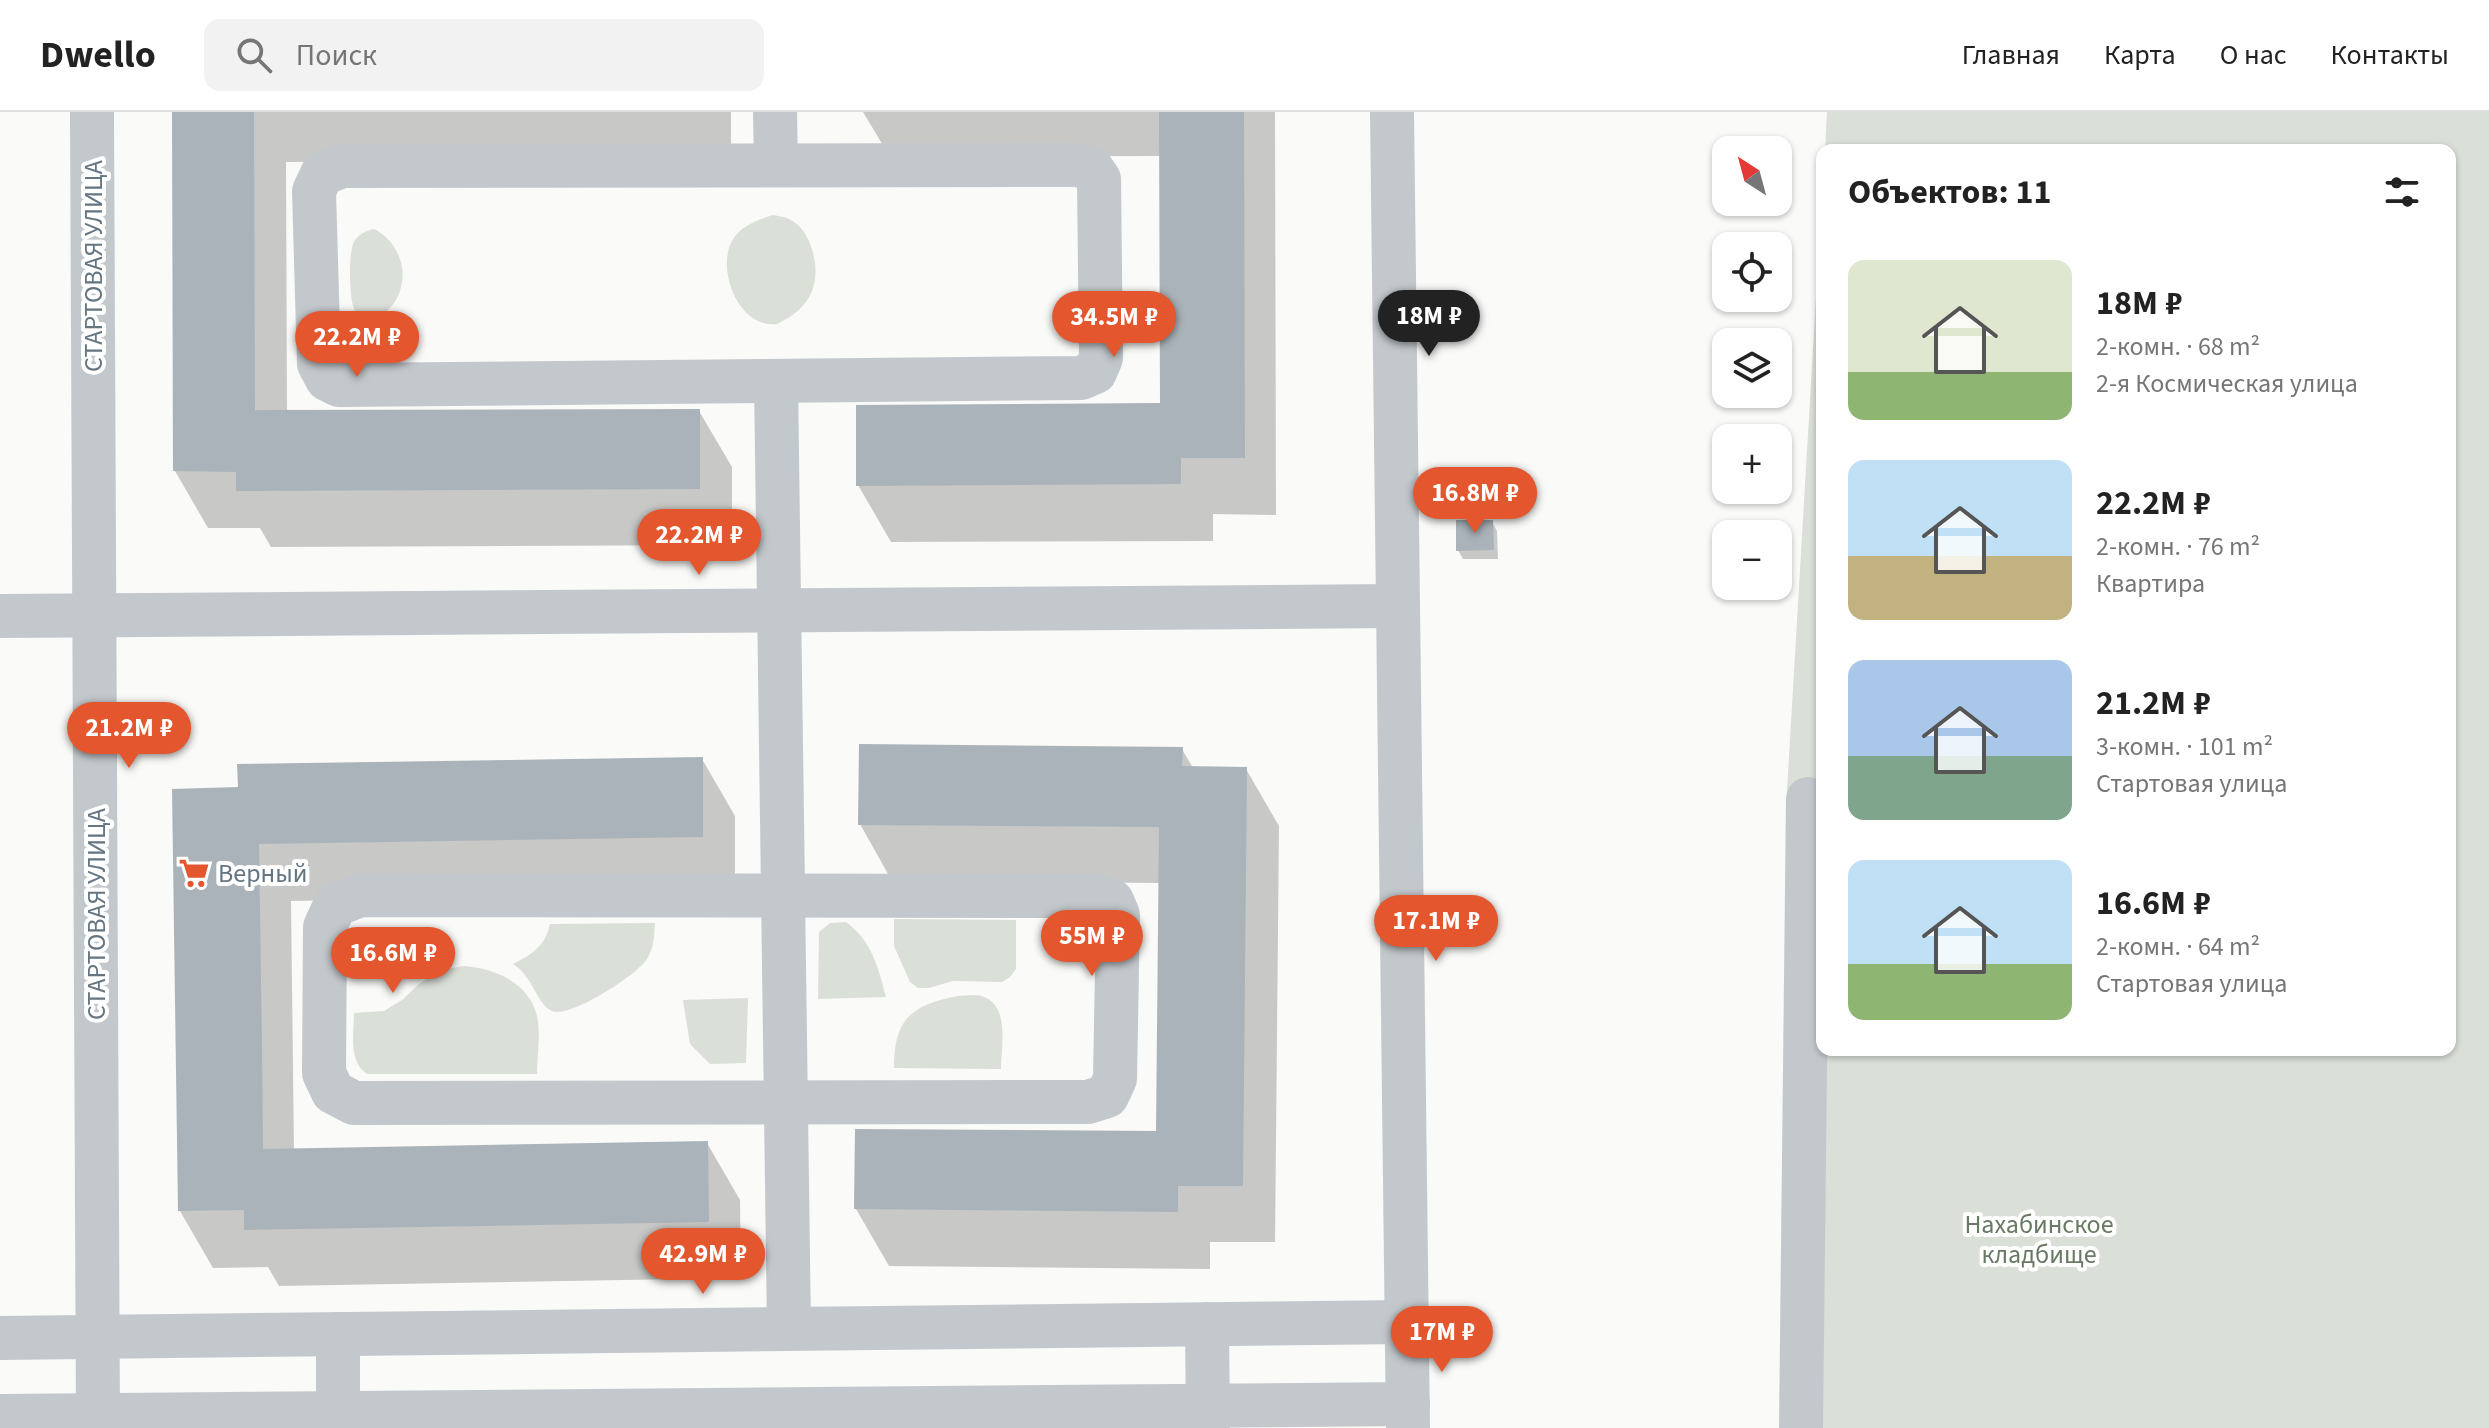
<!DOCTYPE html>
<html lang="ru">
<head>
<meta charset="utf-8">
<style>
	body { margin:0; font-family:"Source Sans 3",sans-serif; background:#f2f2f2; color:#222; height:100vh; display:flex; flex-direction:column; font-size:30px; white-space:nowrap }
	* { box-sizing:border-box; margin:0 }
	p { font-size:26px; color:#767676 }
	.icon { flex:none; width:44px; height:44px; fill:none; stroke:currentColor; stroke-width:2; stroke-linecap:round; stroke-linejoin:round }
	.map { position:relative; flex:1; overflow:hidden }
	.sheet { position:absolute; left:1816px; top:32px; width:640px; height:912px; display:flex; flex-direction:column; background:#fff; border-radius:16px; box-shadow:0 2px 6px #0004 }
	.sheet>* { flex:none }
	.needle { width:52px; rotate:324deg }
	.tools { position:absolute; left:1712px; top:24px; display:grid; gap:16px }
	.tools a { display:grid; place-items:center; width:80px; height:80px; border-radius:16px; background:#fff; box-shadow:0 2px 6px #0004; font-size:40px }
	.price { position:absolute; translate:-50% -68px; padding:0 18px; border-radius:28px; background:#e4572e; color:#fff; font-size:26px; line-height:52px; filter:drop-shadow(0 2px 4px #0008) }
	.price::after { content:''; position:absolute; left:50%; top:48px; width:24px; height:18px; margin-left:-12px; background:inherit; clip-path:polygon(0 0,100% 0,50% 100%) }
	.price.active { background:#222; color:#fff }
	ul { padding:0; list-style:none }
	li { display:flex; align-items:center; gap:24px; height:200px; padding:0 32px }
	li span { display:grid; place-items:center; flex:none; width:224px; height:160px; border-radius:16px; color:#555 }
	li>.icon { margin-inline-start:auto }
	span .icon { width:96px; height:96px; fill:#fffc; stroke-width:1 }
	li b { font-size:34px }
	h2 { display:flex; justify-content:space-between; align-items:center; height:96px; padding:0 32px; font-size:34px }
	header { display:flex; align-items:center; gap:48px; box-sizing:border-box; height:112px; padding:0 40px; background:#fff; border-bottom:2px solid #e0e0e0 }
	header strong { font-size:38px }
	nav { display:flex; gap:44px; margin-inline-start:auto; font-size:28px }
	.search { width:560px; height:72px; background:#f2f2f2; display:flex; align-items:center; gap:20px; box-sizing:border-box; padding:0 28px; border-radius:16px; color:#767676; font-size:30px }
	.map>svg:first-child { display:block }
	.green { fill:#dadfd7 }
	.shadow { fill:#0003 }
	.building { fill:#aab3b9 }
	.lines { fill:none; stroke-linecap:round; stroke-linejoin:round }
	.minor { stroke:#c3c8cc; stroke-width:44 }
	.labels { text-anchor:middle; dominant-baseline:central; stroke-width:8; stroke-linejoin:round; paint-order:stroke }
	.street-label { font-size:26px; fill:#657683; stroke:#fff }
	.poi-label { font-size:26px; fill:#657683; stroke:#fff; text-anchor:start }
	.park-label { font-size:26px; fill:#687a64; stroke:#fff }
</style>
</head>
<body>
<header>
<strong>Dwello</strong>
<div class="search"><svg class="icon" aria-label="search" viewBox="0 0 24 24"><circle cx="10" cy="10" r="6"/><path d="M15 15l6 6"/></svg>Поиск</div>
<nav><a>Главная</a><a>Карта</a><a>О нас</a><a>Контакты</a></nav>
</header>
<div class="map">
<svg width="2489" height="1316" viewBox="0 0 2489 1316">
	<rect width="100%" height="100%" fill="#fafaf8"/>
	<!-- green -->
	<g class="green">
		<polygon points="1827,0 2489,0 2489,1316 1781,1316 1787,679 1822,84 1822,938 2450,938 2450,38 1825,38"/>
		<path d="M773 103C778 104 786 105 791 108 812 119 821 158 812 179 807 191 798 200 788 206 785 207 780 211 777 212 739 217 716 158 732 129 740 114 758 108 773 103Z"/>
		<path d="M374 117C413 137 412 193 371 209 364 207 359 204 355 199 349 189 348 140 354 130 358 122 366 119 374 117Z"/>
		<polygon points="894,807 1016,808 1016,857 1010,865 1002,870 953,869 929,876 918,876 910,870 894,834"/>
		<path d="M846 810C872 829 878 855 886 885L818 887 819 820 830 811Z"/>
		<path d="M655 811C654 824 654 836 647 847 637 863 569 907 552 899 537 893 533 864 513 852 533 842 545 834 550 812Z"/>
		<path d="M463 854C494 856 529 870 537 904 541 921 537 945 537 962H367C348 949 354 922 354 901L384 899 402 888 420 871 443 858Z"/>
		<path d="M958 884C966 884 977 882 984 885 1010 895 1001 935 1001 957L894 956C894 907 911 893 958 884Z"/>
		<polygon points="748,886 746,951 710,952 690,932 683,888"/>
	</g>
	<!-- shadow -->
	<g class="shadow">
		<polygon points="174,0 731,0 731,48 286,50 287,300 699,299 732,355 732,433 271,435 260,416 208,416 175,359"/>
		<polygon points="863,0 1275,0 1276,403 1213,402 1213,429 891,430 858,373 1162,293 1161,44 890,45"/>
		<polygon points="1492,410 1497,419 1498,447 1463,447 1458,438"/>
		<polygon points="1182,637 1193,656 1246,657 1279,714 1275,1130 1210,1130 1210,1157 889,1154 856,1097 1158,1021 1160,771 892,769 860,712"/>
		<polygon points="702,647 735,704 735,781 291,789 294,1038 707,1031 740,1088 741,1166 279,1174 268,1155 213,1156 180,1099 240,677"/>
	</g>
	<!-- building -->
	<g class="building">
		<polygon points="172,0 254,0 255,298 700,297 700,377 236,379 236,360 173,359"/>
		<polygon points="1159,0 1244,0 1245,346 1181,346 1181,372 856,374 856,293 1160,291"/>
		<polygon points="1456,408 1493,408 1494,438 1456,439"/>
		<polygon points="859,632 1183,635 1182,654 1247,655 1243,1074 1178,1074 1178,1100 854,1097 855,1017 1156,1019 1158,816 1159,715 858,713"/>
		<polygon points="703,645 703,725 259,732 262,935 263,1037 708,1029 709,1110 244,1118 244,1098 178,1099 172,677 238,675 237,652"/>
	</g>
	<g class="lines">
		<!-- minor -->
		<g class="minor">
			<polyline points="92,0 98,1316"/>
			<polyline points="775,0 776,53"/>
			<polyline points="1392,0 1408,1316"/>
			<polygon points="1078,53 1092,57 1099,67 1101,246 1095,260 1081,266 339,273 327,267 319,252 314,79 322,62 342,54"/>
			<polyline points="776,269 789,1217"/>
			<polyline points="0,504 1398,494"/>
			<polygon points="361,783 1100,784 1112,789 1118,803 1115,967 1107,984 1088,990 354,991 333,980 324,961 325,815 335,793"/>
			<polyline points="1207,1212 1208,1316"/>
			<polyline points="338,1222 338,1316"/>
			<polyline points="0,1226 1407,1210"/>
			<polyline points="0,1304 1408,1292"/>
			<polyline points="1801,1316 1808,687"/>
		</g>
	</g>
	<!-- icons -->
	<defs>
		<g id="supermarket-bare" transform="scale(2.4)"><path d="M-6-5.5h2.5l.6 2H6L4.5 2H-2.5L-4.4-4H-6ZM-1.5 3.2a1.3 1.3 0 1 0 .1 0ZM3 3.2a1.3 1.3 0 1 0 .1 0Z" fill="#e4572e" stroke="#fff" stroke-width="2.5" paint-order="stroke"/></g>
	</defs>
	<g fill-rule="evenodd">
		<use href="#supermarket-bare" x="194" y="761"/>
	</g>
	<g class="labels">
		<!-- street labels -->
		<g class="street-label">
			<text transform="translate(93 154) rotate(-90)">СТАРТОВАЯ УЛИЦА</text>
			<text transform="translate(96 802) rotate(-90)">СТАРТОВАЯ УЛИЦА</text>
		</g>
		<!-- poi labels -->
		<g class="poi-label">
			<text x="218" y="761">Верный</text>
		</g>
		<!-- park labels -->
		<g class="park-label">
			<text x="2039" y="1112">Нахабинское<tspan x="2039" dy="30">кладбище</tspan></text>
		</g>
	</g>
</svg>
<div class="tools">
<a><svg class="needle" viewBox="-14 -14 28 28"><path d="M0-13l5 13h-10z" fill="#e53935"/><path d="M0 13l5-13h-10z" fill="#767676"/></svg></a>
<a><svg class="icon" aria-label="locate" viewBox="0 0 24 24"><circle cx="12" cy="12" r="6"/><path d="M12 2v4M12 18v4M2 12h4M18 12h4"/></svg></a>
<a><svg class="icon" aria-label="layers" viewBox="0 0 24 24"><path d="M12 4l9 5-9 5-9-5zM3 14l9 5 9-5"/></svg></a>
<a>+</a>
<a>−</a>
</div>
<b class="price active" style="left:1429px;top:246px">18M ₽</b>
<b class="price" style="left:1114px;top:247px">34.5M ₽</b>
<b class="price" style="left:357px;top:267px">22.2M ₽</b>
<b class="price" style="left:1475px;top:423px">16.8M ₽</b>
<b class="price" style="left:699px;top:465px">22.2M ₽</b>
<b class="price" style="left:129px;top:658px">21.2M ₽</b>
<b class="price" style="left:1436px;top:851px">17.1M ₽</b>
<b class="price" style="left:1092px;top:866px">55M ₽</b>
<b class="price" style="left:393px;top:883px">16.6M ₽</b>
<b class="price" style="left:703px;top:1184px">42.9M ₽</b>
<b class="price" style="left:1442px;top:1262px">17M ₽</b>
<section class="sheet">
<h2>Объектов: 11<svg class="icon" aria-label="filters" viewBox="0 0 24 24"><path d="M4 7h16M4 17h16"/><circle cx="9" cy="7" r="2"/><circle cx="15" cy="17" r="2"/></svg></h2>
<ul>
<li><span style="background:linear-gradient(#dfe7d0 70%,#8fb573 0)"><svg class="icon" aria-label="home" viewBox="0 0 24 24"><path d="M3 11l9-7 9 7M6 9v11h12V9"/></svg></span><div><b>18M ₽</b><p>2-комн. · 68 m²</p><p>2-я Космическая улица</p></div></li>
<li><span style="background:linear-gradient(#bfe0f5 60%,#c2b280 0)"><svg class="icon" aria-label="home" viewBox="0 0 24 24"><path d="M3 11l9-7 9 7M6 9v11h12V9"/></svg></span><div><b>22.2M ₽</b><p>2-комн. · 76 m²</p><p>Квартира</p></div></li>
<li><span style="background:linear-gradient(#a9c7e8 60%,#7fa58c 0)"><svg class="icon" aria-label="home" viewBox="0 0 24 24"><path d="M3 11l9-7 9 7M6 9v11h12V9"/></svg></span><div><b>21.2M ₽</b><p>3-комн. · 101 m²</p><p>Стартовая улица</p></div></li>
<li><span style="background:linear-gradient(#bfe0f5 65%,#8fb573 0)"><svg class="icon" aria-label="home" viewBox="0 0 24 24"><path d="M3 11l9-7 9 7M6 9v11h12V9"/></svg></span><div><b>16.6M ₽</b><p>2-комн. · 64 m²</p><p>Стартовая улица</p></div></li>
</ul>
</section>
</div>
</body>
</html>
